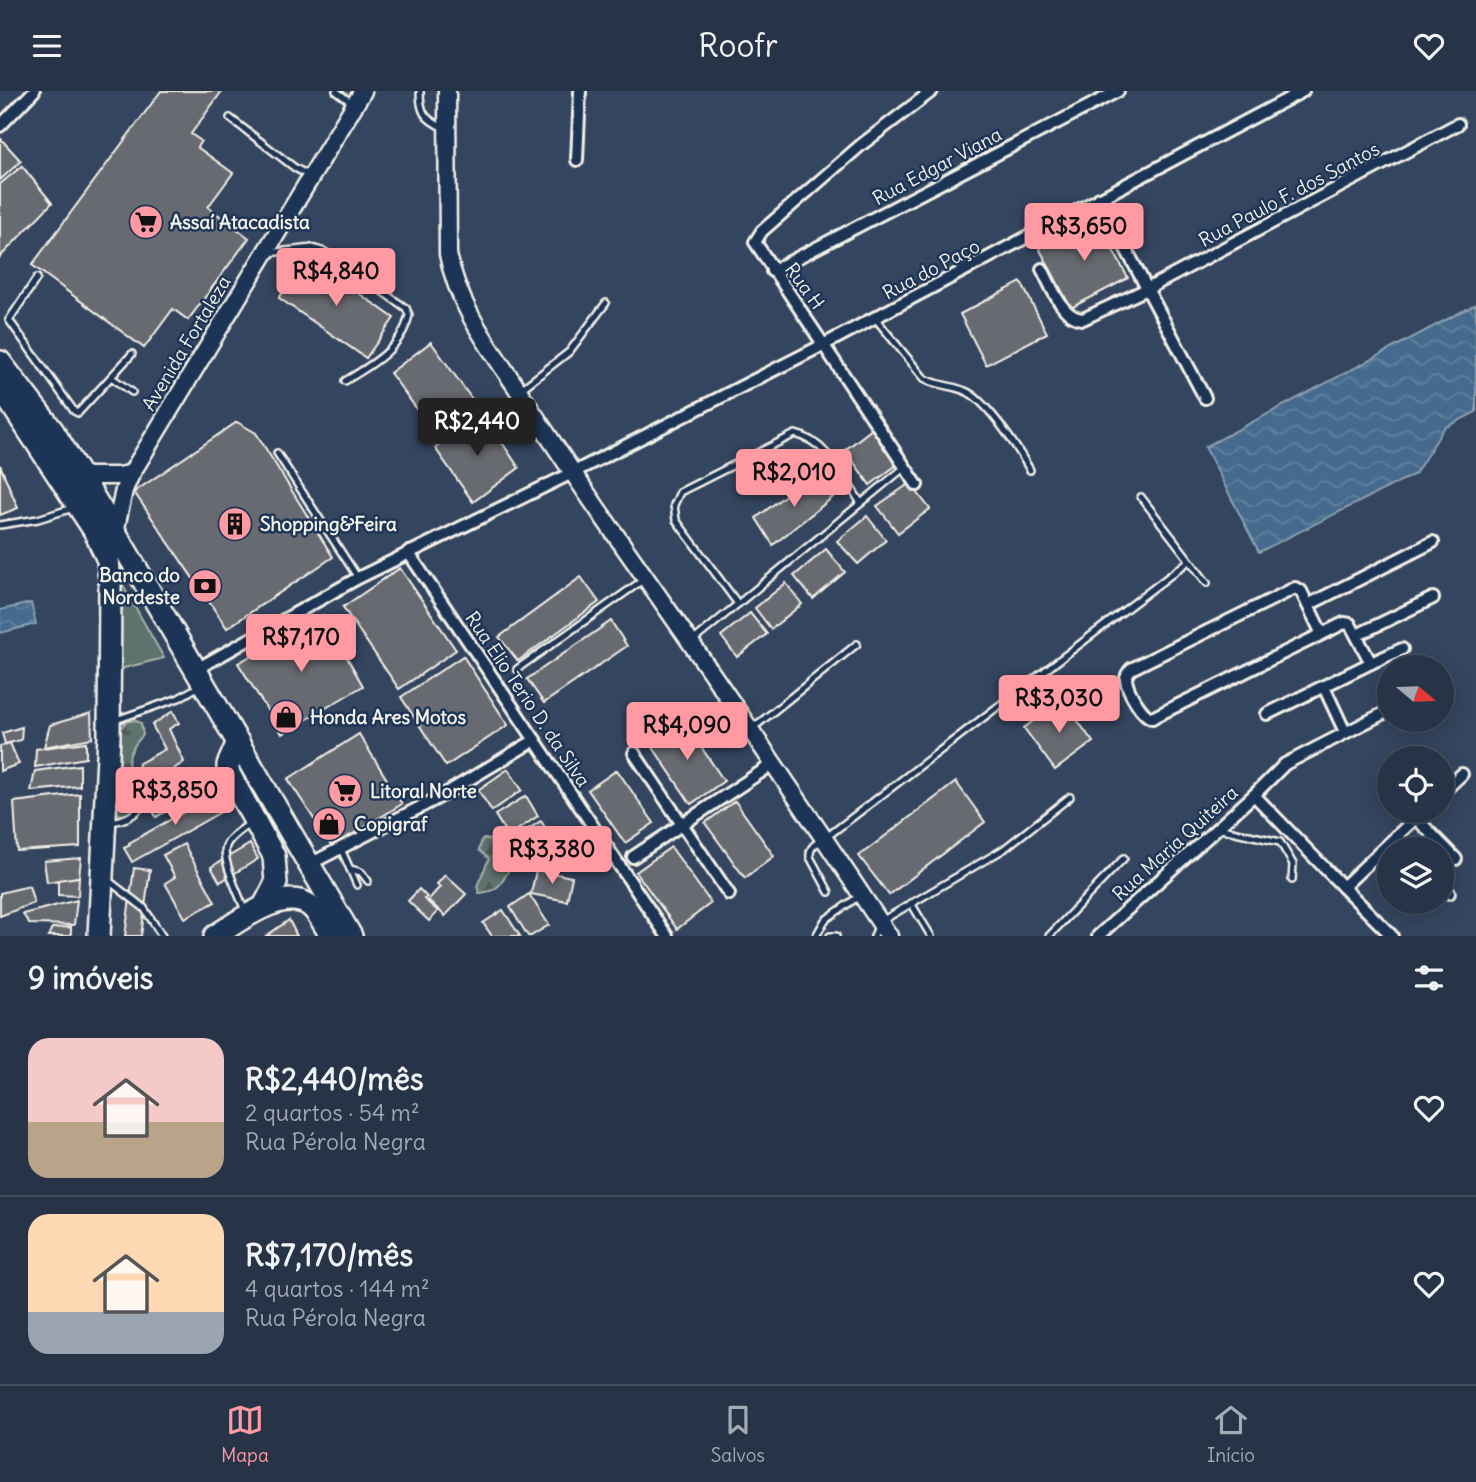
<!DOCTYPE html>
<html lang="pt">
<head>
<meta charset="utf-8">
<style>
	body { margin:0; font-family:Delius,sans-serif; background:#333f52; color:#f1f3f6; height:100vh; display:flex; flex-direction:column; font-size:26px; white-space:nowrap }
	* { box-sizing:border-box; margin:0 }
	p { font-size:23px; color:#a4aab4 }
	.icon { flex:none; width:38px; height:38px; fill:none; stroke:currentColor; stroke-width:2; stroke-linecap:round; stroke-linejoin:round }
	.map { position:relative; height:845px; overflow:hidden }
	.side { display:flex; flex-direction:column; background:#273447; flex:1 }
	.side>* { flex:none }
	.needle { width:46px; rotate:109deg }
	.controls { position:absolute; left:1377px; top:564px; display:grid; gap:14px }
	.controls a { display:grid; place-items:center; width:77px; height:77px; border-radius:50%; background:#273447; box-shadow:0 4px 18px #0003,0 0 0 2px #434f60; font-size:35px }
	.price { position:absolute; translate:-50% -60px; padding:0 16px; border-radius:7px; background:#ff9aa2; color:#111; font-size:23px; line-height:46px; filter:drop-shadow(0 2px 4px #0008) }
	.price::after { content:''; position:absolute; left:50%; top:42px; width:21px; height:16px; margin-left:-10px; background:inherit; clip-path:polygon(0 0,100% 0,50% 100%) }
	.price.on { background:#222; color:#fff }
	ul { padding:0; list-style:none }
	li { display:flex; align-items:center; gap:21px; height:175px; padding:0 28px }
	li+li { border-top:2px solid #434f60 }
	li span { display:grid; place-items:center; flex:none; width:196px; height:140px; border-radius:21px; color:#555 }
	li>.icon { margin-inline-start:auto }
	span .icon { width:84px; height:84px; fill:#fffc; stroke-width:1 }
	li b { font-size:30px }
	h2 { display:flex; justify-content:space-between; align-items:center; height:84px; padding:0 28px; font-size:30px }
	header { display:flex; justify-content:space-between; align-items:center; height:91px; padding:0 28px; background:#273447; font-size:32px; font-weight:600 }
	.menu { display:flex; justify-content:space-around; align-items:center; height:98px; border-top:2px solid #434f60; background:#273447; font-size:19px; color:#a4aab4 }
	.menu a { display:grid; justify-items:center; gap:4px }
	.menu .on { color:#ff9aa2 }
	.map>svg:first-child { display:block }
	.green { fill:#5e736e; stroke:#a9b2ab; stroke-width:2 }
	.forest { fill:url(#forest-firs); stroke:#a9b2ab; stroke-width:2 }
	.water { fill:url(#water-waves); stroke:#8ba1b1; stroke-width:2 }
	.building { fill:#686a71; stroke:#f4f1e8; stroke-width:2 }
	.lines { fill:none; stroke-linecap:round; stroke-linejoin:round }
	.lane-casing { stroke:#f4f1e8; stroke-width:10 }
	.street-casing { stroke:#f4f1e8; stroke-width:16 }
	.secondary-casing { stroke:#f4f1e8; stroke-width:21 }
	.highway-casing { stroke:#f4f1e8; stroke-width:26 }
	.lane { stroke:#1d3557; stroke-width:5 }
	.street { stroke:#1d3557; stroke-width:10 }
	.secondary { stroke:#1d3557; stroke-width:16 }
	.highway { stroke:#1d3557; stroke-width:21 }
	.labels { text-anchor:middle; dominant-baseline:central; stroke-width:5; stroke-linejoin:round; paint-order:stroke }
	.street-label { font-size:19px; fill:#f4f1e8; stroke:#1d3557 }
	.poi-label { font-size:19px; font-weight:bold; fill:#f4f1e8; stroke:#1d3557; text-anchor:start }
</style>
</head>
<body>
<header><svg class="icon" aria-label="menu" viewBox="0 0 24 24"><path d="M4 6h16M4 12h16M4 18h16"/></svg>Roofr<svg class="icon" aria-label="heart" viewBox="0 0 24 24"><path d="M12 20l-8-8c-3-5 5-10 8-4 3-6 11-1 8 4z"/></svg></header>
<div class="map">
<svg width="1476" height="845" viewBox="0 0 1476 845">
	<defs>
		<pattern id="forest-firs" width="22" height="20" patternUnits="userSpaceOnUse" patternTransform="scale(1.75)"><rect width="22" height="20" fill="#5e736e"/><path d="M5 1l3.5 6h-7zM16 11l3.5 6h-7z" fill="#525b58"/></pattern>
		<pattern id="water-waves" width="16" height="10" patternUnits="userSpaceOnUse" patternTransform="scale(1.75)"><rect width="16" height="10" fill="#456b8d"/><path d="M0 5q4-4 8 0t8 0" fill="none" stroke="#60819d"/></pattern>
	</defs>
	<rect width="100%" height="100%" fill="#34455f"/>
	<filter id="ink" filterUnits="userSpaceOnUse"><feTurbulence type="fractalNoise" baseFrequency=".0143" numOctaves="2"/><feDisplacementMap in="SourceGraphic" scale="14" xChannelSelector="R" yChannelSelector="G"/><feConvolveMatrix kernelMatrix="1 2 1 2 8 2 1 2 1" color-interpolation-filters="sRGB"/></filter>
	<g filter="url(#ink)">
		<!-- green -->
		<polygon class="green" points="112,468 125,498 164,567 124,577 110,589"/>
		<!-- forest -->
		<g class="forest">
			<path d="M134 629 141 632 143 644C110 678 145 689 132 720L124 724 116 723 113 712 118 641 126 631Z"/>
			<path d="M482 748 495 749 504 760 509 778C502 793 497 801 479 802L477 795 489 768 479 759Z"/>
		</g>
		<!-- water -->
		<g class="water">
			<polygon points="1476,213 1476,321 1444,337 1415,383 1259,461 1205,356"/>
			<polygon points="31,512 36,533 0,542 0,519"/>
		</g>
		<!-- building -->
		<g class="building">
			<polygon points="161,0 222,0 191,43 201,50 197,56 233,82 208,116 249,147 188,229 173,218 144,257 32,174"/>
			<polygon points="0,47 21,70 0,89"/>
			<polygon points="22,75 52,112 0,166 0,93"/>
			<polygon points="1096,127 1128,187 1071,217 1039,157"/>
			<polygon points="307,166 394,227 366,267 279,207"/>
			<polygon points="1021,191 1047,242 986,274 960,223"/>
			<polygon points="431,251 474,311 434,341 390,282"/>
			<polygon points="483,323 519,377 473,411 435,357"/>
			<polygon points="237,331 256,342 333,466 227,537 134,401"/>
			<polygon points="872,338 898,373 870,394 845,359"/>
			<polygon points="0,374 18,417 0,424"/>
			<polygon points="813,383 833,406 773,454 756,427"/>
			<polygon points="910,392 930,418 898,442 877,415"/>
			<polygon points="867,425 886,449 858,473 837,450"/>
			<polygon points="826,458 845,481 813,508 794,485"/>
			<polygon points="400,477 456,559 399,598 343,516"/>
			<polygon points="581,486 599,511 518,570 499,546"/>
			<polygon points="786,492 802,513 771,538 755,517"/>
			<polygon points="750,522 767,543 737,566 721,545"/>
			<polygon points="323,524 363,595 282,643 238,572"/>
			<polygon points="611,530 627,555 544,612 527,588"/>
			<polygon points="463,565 508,634 446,675 401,606"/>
			<polygon points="1062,608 1093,651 1055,679 1024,637"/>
			<polygon points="173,620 179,632 169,638 184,671 165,684 180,712 156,726 150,714 155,710 137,684 142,680 138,673 165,658 152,634"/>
			<polygon points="91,622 92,647 44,656 50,634"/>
			<polygon points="683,629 724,690 691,713 650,652"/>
			<polygon points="22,636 21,649 5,653 2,642"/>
			<polygon points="359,643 402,713 332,756 288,688"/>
			<polygon points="86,651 86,667 35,676 36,658"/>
			<polygon points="10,652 19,673 0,680 0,655"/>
			<polygon points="80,674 80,695 31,700 35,680"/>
			<polygon points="508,678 522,699 492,720 478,699"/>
			<polygon points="617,679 654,732 625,752 588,699"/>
			<polygon points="956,691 985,731 889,804 859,765"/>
			<polygon points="218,702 226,718 132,771 124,757 130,754 129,752"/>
			<polygon points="80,703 80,756 17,760 14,711"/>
			<polygon points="526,705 538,725 508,745 495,724"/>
			<polygon points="735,710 774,765 745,787 705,732"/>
			<polygon points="541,730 554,750 523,770 510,750"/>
			<polygon points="184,753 215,811 185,827 165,792 175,786 163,764"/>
			<polygon points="250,753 258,768 220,791 211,776"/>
			<polygon points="671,756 711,812 677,838 636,781"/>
			<polygon points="81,767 79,786 47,791 44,770"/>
			<polygon points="134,777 150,779 141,845 125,845"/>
			<polygon points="536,779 572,786 567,810 531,803"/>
			<polygon points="445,784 466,803 445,825 428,809 440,796 437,793"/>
			<polygon points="79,786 78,805 58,804 58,789"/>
			<polygon points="29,795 34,812 0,825 0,802"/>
			<polygon points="419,798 427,806 424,808 438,820 429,830 408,810"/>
			<polygon points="529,803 549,834 531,845 528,845 510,816"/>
			<polygon points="77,809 74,834 29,833 23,823"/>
			<polygon points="503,819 520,845 492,845 483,832"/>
			<polygon points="289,829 297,845 266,845"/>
			<polygon points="71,836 71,845 48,845 52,837"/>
		</g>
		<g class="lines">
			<!-- lane casing -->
			<g class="lane-casing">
				<g id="lane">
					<polyline points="336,0 352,12"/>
					<path d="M420 0C420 21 424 28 444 37"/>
					<polyline points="230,27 295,77 308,84"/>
					<path d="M268 162 312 157 325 161 406 217 409 224C402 257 372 274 345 290"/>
					<polyline points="37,187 9,229 74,320 78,322 132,263"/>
					<path d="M875 227 924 287C937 295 952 294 965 300 986 308 1019 359 1030 379"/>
					<polyline points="111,286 132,301"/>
					<polyline points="520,299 569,261 606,212"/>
					<polyline points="277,362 358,487"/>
					<polyline points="1141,406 1207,492"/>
					<polyline points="0,434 38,428 73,417"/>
					<path d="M738 513 676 429 674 414 680 401 795 343C827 350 843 386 861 412"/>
					<polyline points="694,549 905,376"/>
					<polyline points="517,578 643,489"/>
					<polyline points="113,630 179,607 201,594"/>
					<polyline points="753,637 857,553"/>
					<path d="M111 731C134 728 151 715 139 692"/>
					<polyline points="1218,737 1280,751 1293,773 1292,789"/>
					<polyline points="341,758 357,794"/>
					<polyline points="350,778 361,781 368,790"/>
					<polyline points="109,790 144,817 162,845"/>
					<path d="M829 801 810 766C809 756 815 753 824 748L1189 470"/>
					<polyline points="911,812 931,845"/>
					<path d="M245 820C240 805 221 769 226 755 230 745 242 739 250 732"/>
					<polyline points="816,845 825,829 858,806"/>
					<polyline points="830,845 836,845"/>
					<polyline points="874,845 880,831 1004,758 1070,706"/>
					<polyline points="1049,845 1124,767"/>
				</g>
			</g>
			<!-- street casing -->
			<g class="street-casing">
				<g id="street">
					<polyline points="0,35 34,0"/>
					<polyline points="577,69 580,0"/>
					<polyline points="1099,107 1205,307"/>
					<path d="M1042 178C1051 194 1062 228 1083 228L1147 198 1458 33"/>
					<polyline points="772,180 1118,0"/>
					<polyline points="917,394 755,151 762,140 861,54 932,0"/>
					<polyline points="408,461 667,845"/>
					<polyline points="1308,514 1433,451"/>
					<polyline points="1357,544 1433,507"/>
					<polyline points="1371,572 1402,558"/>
					<polyline points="195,579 358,487 572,382 825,253 1303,0"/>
					<polyline points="1324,596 1345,641"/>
					<path d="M1267 623 1371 572 1350 533 1344 532 1322 543 1301 500 1295 497 1131 578C1128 582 1126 583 1126 588 1127 599 1142 625 1152 627L1322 543"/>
					<polyline points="634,662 729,803"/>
					<polyline points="1442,702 1462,683"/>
					<polyline points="1254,704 1285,673 1390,619"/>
					<polyline points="1416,727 1456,768"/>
					<polyline points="1396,745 1408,758"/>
					<polyline points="633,766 773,673"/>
					<polyline points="308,774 438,707 535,649"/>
					<polyline points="1442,794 1449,802"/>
					<polyline points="1343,796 1392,845"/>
					<polyline points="1098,845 1254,704 1343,796 1424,719"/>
				</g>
			</g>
			<!-- secondary casing -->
			<g class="secondary-casing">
				<g id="secondary">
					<path d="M447 0 448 163C458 216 491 258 520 302 554 354 588 405 624 456 714 584 802 714 889 845"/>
					<polyline points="80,385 118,385 131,383"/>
					<polyline points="115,441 124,399 131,383 363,0"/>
				</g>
			</g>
			<!-- highway casing -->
			<g class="highway-casing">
				<g id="highway">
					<polyline points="0,271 53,340 115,441 351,845"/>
					<polyline points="0,296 94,439 108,469 110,490 109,645 99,845"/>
					<polyline points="238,651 228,674 228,681 274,765 276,792 264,815"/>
					<path d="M215 845C238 831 282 796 309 814 319 821 324 834 331 845"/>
				</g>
			</g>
			<!-- lane -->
			<use href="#lane" class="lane"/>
			<!-- street -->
			<use href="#street" class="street"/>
			<!-- secondary -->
			<use href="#secondary" class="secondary"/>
			<!-- highway -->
			<use href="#highway" class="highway"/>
		</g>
	</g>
	<!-- icons -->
	<defs>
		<g id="supermarket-disc" transform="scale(1.75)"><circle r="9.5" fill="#ff9aa2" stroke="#1d3557"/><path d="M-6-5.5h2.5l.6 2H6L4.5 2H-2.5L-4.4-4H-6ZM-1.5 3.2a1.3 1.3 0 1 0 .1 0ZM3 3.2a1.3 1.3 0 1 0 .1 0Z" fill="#111"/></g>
		<g id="building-disc" transform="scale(1.75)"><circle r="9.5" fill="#ff9aa2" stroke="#1d3557"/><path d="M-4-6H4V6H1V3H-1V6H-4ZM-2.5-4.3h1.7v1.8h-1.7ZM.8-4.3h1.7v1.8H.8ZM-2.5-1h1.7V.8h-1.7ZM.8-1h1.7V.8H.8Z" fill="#111"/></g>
		<g id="bank-disc" transform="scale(1.75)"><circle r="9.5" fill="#ff9aa2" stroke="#1d3557"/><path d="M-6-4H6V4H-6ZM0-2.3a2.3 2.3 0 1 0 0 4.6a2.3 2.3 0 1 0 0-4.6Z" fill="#111"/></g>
		<g id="shop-disc" transform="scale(1.75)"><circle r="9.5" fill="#ff9aa2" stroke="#1d3557"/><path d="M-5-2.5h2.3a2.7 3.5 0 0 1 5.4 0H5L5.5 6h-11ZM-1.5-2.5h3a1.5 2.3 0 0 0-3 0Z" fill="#111"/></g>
	</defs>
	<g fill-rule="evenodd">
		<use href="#supermarket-disc" x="146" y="131"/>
		<use href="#building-disc" x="235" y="433"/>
		<use href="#bank-disc" x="205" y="495"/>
		<use href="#shop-disc" x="286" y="626"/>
		<use href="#supermarket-disc" x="345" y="700"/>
		<use href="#shop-disc" x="329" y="733"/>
	</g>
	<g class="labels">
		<!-- street labels -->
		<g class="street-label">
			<text transform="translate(937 75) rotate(-28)">Rua Edgar Viana</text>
			<text transform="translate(1289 103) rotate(-28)">Rua Paulo F. dos Santos</text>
			<text transform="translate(931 178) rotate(-28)">Rua do Paço</text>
			<text transform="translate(805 195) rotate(54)">Rua H</text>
			<text transform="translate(186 252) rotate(-59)">Avenida Fortaleza</text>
			<text transform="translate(528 608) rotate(56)">Rua Elio Terio D. da Silva</text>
			<text transform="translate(1175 752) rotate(-42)">Rua Maria Quiteira</text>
		</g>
		<!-- poi labels -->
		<g class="poi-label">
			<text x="170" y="131">Assaí Atacadista</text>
			<text x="260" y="433">Shopping&amp;Feira</text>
			<text x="180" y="484" text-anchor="end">Banco do<tspan x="180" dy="22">Nordeste</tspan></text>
			<text x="310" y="626">Honda Ares Motos</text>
			<text x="370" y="700">Litoral Norte</text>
			<text x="354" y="733">Copigraf</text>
		</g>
	</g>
</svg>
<div class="controls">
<a><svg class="needle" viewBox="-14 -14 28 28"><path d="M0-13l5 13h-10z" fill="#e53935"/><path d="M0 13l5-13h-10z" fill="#a4aab4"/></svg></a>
<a><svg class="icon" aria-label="locate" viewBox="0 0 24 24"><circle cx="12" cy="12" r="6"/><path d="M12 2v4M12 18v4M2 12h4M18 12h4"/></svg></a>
<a><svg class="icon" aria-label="layers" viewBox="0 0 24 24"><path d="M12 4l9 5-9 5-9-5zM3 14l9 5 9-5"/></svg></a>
</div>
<b class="price" style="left:1084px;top:172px">R$3,650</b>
<b class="price" style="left:336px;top:217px">R$4,840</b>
<b class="price on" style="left:477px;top:367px">R$2,440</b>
<b class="price" style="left:794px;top:418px">R$2,010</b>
<b class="price" style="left:301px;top:583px">R$7,170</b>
<b class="price" style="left:1059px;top:644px">R$3,030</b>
<b class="price" style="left:687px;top:671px">R$4,090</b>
<b class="price" style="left:175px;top:736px">R$3,850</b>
<b class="price" style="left:552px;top:795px">R$3,380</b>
</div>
<section class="side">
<h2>9 imóveis<svg class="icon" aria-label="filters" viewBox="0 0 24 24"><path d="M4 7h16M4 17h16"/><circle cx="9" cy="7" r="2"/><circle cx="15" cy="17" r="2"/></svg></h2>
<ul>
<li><span style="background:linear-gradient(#f6c9c9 60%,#b9a48a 0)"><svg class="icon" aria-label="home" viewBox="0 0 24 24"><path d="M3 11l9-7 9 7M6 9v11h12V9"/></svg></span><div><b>R$2,440/mês</b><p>2 quartos · 54 m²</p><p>Rua Pérola Negra</p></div><svg class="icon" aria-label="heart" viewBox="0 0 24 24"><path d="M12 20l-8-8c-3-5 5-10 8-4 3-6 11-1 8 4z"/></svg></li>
<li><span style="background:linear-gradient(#ffd9b3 70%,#9aa5b1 0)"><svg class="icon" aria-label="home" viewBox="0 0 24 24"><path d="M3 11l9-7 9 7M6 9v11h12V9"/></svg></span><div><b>R$7,170/mês</b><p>4 quartos · 144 m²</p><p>Rua Pérola Negra</p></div><svg class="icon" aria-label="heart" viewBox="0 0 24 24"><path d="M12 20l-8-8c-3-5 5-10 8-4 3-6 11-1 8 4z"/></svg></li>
</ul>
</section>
<nav class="menu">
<a class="on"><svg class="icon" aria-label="map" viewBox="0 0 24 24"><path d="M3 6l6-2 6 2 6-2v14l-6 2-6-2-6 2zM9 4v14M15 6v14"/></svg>Mapa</a>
<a><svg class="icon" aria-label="saved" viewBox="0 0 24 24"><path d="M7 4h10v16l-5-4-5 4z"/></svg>Salvos</a>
<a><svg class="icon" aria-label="home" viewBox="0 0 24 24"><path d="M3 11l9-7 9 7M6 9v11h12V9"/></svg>Início</a>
</nav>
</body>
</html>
